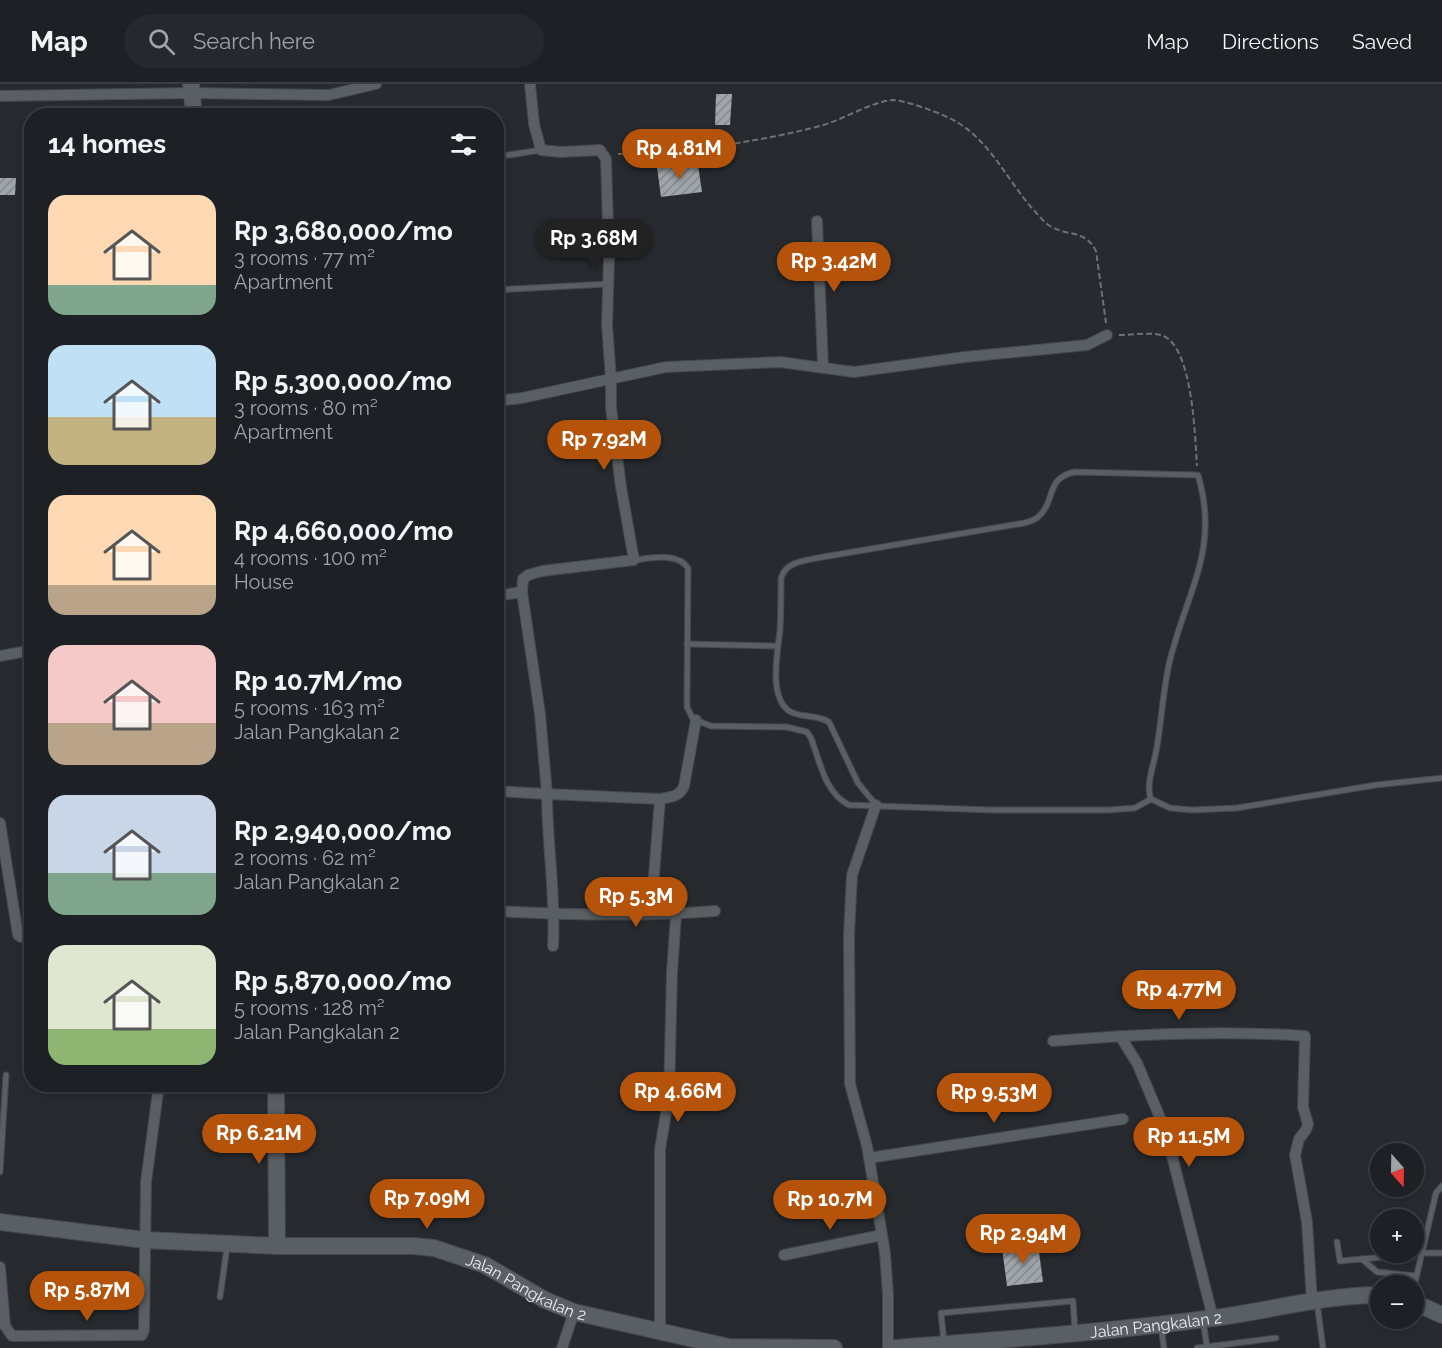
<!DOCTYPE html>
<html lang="en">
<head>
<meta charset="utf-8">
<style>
	body { margin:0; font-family:Raleway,sans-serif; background:#25282c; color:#f1f3f6; height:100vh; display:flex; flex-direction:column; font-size:22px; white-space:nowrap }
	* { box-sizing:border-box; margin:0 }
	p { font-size:20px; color:#a0a3a6 }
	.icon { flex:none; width:33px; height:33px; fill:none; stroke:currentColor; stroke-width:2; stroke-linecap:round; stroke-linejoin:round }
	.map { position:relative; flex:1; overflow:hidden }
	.drawer { position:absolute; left:24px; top:24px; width:480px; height:984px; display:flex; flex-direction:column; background:#1d2024; border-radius:24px; box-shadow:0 3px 9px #0003,0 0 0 2px #3b3e41 }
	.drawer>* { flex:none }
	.needle { width:39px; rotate:160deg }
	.tools { position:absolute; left:1370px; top:1059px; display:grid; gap:12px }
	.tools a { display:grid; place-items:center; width:54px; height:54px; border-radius:50%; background:#1d2024; box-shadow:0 3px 9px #0003,0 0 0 2px #3b3e41; font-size:30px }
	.price { position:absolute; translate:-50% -51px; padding:0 14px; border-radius:21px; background:#b45309; color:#fff; font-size:20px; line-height:39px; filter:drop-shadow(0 2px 3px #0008) }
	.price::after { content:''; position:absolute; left:50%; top:36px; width:18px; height:14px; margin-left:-9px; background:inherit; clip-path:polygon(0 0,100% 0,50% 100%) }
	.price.on { background:#222; color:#fff }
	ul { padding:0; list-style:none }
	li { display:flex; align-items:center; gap:18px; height:150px; padding:0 24px }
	li span { display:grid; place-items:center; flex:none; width:168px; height:120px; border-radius:18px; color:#555 }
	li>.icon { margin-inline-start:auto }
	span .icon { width:72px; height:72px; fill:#fffc; stroke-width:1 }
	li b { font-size:26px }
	h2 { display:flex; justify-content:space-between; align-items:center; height:72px; padding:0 24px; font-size:26px }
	header { display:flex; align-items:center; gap:36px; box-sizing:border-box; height:84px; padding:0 30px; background:#1d2024; border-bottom:2px solid #3b3e41 }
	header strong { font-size:28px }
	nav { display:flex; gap:33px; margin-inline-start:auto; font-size:21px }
	.search { width:420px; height:54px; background:#25282c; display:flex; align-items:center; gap:15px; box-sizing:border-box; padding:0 21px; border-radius:33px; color:#a0a3a6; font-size:22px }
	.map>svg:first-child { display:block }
	.building { fill:url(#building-hatch) }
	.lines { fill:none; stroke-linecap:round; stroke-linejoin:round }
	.lane-casing { stroke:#44484c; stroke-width:7 }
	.street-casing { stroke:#44484c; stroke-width:12 }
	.secondary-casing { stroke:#44484c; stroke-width:18 }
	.path { stroke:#6e7276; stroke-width:2; stroke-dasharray:6 3; stroke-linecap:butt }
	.lane { stroke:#5a5f64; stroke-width:5 }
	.street { stroke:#5a5f64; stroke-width:10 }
	.secondary { stroke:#5a5f64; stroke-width:16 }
	.labels { text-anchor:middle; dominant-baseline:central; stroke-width:6; stroke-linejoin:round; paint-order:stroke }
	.street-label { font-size:16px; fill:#eaedf0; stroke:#1e2226 }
</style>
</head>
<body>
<header>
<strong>Map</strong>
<div class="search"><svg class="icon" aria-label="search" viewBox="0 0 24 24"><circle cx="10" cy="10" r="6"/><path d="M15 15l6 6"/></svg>Search here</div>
<nav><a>Map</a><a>Directions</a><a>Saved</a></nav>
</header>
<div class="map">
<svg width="1442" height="1264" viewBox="0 0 1442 1264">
	<defs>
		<pattern id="building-hatch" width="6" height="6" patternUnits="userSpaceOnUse" patternTransform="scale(1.5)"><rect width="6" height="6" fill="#9fa5aa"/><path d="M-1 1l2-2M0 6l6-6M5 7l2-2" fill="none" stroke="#84898d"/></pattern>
	</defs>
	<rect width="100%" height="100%" fill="#272b30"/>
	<!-- building -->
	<g class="building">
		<polygon points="716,10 732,10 730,41 715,41"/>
		<polygon points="683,79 684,83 698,81 702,108 661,113 657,83"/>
		<polygon points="0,94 16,94 15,111 0,111"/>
		<polygon points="1038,1160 1043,1198 1007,1202 1002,1164"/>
	</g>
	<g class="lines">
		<!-- lane casing -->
		<g class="lane-casing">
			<g id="lane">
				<polyline points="496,73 541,66"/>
				<polyline points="496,206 608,200"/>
				<path d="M634 476C651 474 678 468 688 484L687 614V623L693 635 711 642 787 643 807 648 811 654C820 678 825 709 849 721L991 726H1109L1135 724 1151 715"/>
				<polyline points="687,560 777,562"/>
				<path d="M876 721 858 699 829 638C816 630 799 634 789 627 768 612 778 567 780 546 781 528 781 511 781 494 786 478 803 477 817 474L1024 439C1028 438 1034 436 1037 434 1057 418 1044 394 1075 388L1198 391C1220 465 1187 507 1170 576 1163 604 1162 634 1157 662 1155 678 1145 701 1151 715L1170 724 1192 726 1237 724 1376 701 1442 694"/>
				<polyline points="0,1088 6,991"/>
				<polyline points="1337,1158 1340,1177 1362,1175 1377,1188 1416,1192"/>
				<polyline points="1422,1169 1442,1169"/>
				<polyline points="1362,1175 1384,1173 1384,1168"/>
				<polyline points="1413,1207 1436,1109 1442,1102"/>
				<polyline points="220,1213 227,1163"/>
				<polyline points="1317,1219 1323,1264"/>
				<polyline points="1203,1237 1207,1263"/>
				<polyline points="1161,1242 1164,1264"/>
				<polyline points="944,1259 941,1229 1073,1217 1075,1247"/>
				<polyline points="1197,1264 1276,1254"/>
			</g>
		</g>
		<!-- street casing -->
		<g class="street-casing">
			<g id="street">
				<path d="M530 0 534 40 541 66 561 68 600 66 606 75 609 175 607 241 611 295V324L621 403 634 476 542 487 528 491 523 495 522 508 540 630 547 710 660 715C670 713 680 713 684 702L696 636"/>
				<polyline points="0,12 192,9 329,11 376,0"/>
				<polyline points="817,137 823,282"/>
				<polyline points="496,317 522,314 666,283 780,278 854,288 965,273 1087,261 1107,251"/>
				<polyline points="496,512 522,508"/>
				<polyline points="0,572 32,566"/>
				<path d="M496 707 547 710C547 761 556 811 553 862"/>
				<polyline points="876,721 852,791 849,850 850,1000 867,1062 885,1169 888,1210 888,1264"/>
				<polyline points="0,739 18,851 21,853 32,853"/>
				<path d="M496 827C569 831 643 833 715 827"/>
				<polyline points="651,830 660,715"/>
				<polyline points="1120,952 1137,979 1166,1048 1213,1234"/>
				<path d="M1053 957C1136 950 1222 946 1305 952L1303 1023 1308 1040 1306 1046 1299 1055 1295 1071 1307 1138 1312 1218"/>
				<polyline points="124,1000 158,1004"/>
				<polyline points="869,1074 1123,1035"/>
				<polyline points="784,1171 882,1151"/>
				<polyline points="0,1183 5,1242 12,1252 142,1251 144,1246 146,1098 159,1000"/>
				<polyline points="660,1248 660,1065 669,1011 672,889 676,831"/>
				<polyline points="562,1264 574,1228"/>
			</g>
		</g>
		<!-- secondary casing -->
		<g class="secondary-casing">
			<g id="secondary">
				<polyline points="191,0 194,32"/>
				<polyline points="276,1000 277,1162"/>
				<path id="s1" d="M0 1138 145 1156 277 1162H413L434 1164 485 1181 545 1216 574 1228 729 1263 834 1264"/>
				<polyline points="1413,1218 1442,1231"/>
				<path id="s2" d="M895 1264C1001 1256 1108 1248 1213 1234 1268 1227 1324 1211 1380 1211"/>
			</g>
		</g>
		<!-- path -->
		<g class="path">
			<path d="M618 70C686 68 754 59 820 42 843 36 870 18 893 16 905 16 946 31 957 38 990 58 1007 95 1031 123 1037 129 1043 138 1050 142 1068 153 1085 145 1096 167L1106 239"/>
			<path d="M1119 251C1130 251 1151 248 1161 251 1193 260 1195 354 1197 382"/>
		</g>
		<!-- lane -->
		<use href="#lane" class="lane"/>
		<!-- street -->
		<use href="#street" class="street"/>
		<!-- secondary -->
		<use href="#secondary" class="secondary"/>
	</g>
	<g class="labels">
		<!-- street labels -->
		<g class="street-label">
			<text stroke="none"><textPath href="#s1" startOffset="536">Jalan Pangkalan 2</textPath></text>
			<text stroke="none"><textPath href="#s2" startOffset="262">Jalan Pangkalan 2</textPath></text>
		</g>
	</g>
</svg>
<div class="tools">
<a><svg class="needle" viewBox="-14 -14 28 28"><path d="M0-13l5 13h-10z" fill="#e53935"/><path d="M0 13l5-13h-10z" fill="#a0a3a6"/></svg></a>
<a>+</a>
<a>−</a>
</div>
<b class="price" style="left:679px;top:96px">Rp 4.81M</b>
<b class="price on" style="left:594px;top:186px">Rp 3.68M</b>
<b class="price" style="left:834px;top:209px">Rp 3.42M</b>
<b class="price" style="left:604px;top:387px">Rp 7.92M</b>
<b class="price" style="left:636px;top:844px">Rp 5.3M</b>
<b class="price" style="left:1179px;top:937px">Rp 4.77M</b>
<b class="price" style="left:678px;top:1039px">Rp 4.66M</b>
<b class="price" style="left:994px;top:1040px">Rp 9.53M</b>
<b class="price" style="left:259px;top:1081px">Rp 6.21M</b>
<b class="price" style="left:1189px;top:1084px">Rp 11.5M</b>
<b class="price" style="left:427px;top:1146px">Rp 7.09M</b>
<b class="price" style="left:830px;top:1147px">Rp 10.7M</b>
<b class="price" style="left:1023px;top:1181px">Rp 2.94M</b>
<b class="price" style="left:87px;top:1238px">Rp 5.87M</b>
<section class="drawer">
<h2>14 homes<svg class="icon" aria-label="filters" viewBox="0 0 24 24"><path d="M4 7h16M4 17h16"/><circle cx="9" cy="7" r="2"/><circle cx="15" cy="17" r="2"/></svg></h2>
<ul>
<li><span style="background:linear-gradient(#ffd9b3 75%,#7fa58c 0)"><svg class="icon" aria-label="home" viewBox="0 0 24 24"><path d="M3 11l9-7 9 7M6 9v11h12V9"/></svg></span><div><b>Rp 3,680,000/mo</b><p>3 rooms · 77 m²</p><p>Apartment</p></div></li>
<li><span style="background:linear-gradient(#bfe0f5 60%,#c2b280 0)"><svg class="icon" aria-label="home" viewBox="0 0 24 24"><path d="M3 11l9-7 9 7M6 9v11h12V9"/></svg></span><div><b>Rp 5,300,000/mo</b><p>3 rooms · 80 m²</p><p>Apartment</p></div></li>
<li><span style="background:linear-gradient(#ffd9b3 75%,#b9a48a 0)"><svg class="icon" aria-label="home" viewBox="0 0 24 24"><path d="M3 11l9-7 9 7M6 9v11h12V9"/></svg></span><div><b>Rp 4,660,000/mo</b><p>4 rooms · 100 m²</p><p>House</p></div></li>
<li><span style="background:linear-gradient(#f6c9c9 65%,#b9a48a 0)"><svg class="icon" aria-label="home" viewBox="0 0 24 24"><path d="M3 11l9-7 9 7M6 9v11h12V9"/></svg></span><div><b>Rp 10.7M/mo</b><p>5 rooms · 163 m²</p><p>Jalan Pangkalan 2</p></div></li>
<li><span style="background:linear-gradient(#c9d6e8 65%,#7fa58c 0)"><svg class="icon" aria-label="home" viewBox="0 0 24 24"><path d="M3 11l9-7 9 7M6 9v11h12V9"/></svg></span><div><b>Rp 2,940,000/mo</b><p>2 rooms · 62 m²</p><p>Jalan Pangkalan 2</p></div></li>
<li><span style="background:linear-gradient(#dfe7d0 70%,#8fb573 0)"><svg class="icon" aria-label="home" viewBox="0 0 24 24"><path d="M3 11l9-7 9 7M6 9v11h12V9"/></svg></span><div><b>Rp 5,870,000/mo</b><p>5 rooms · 128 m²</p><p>Jalan Pangkalan 2</p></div></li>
</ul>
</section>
</div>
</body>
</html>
